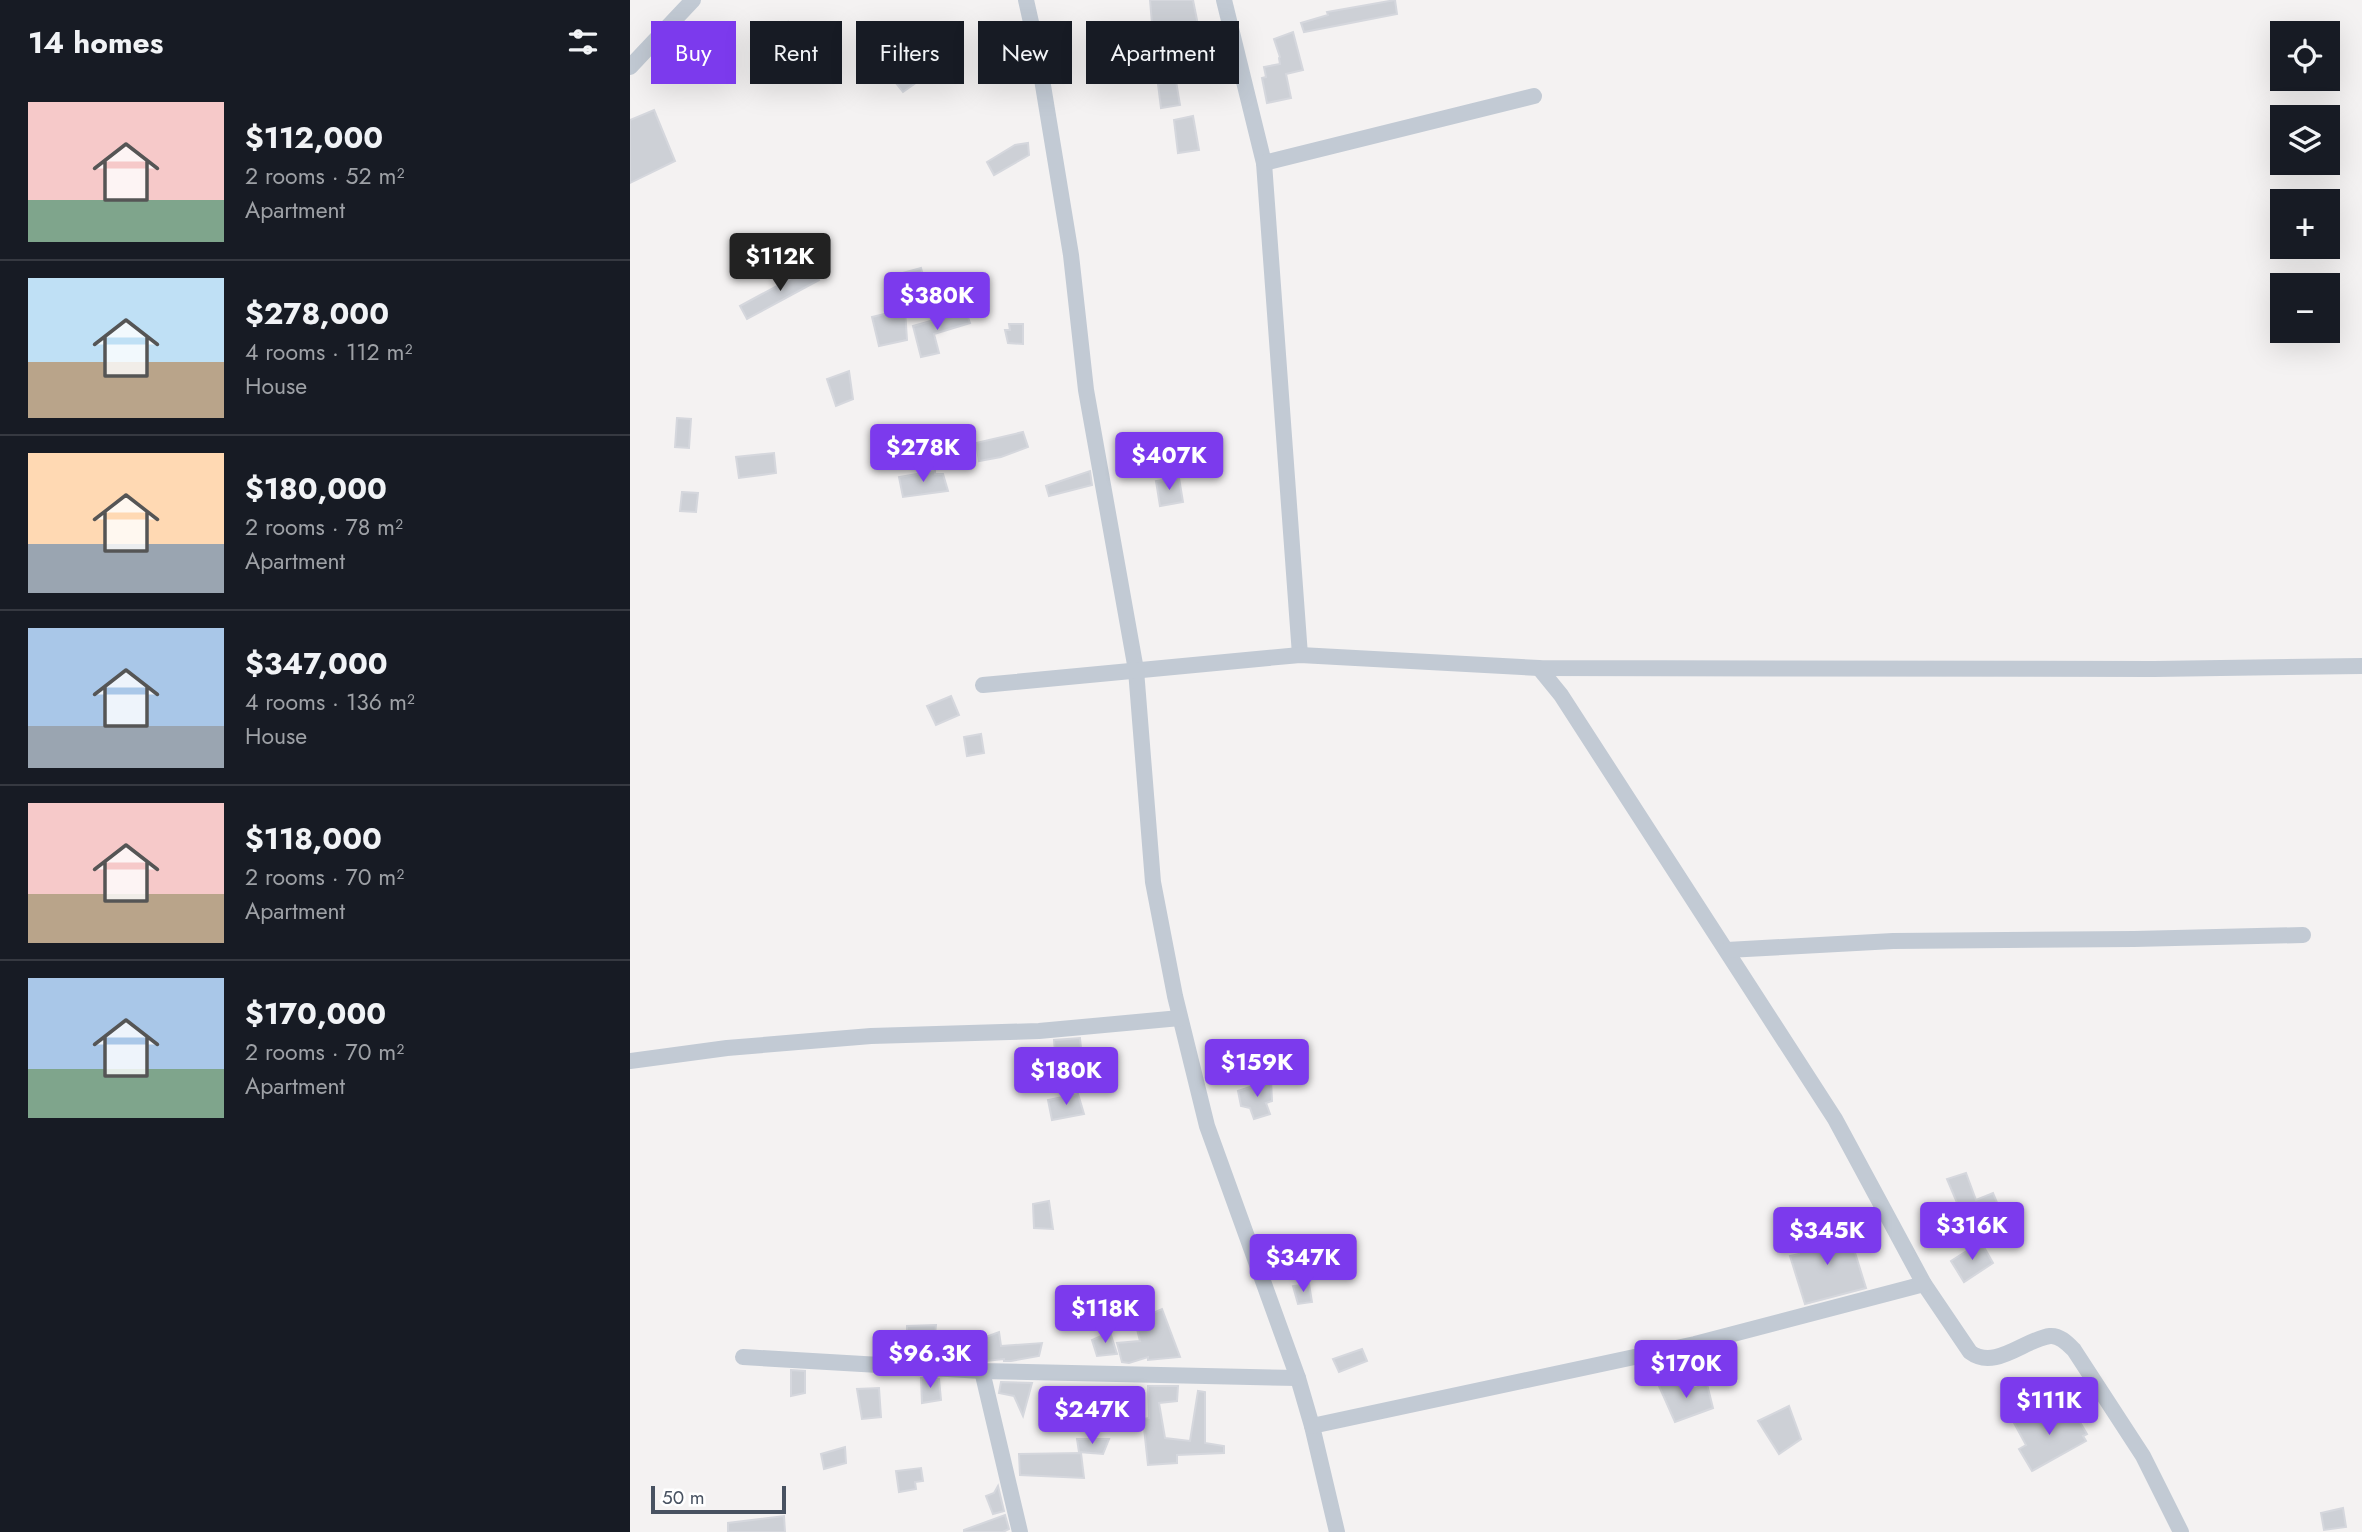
<!DOCTYPE html>
<html lang="en">
<head>
<meta charset="utf-8">
<style>
	body { margin:0; font-family:Jost,sans-serif; background:#20242c; color:#f1f3f6; height:100vh; display:flex; flex-direction:column; font-size:26px; white-space:nowrap }
	* { box-sizing:border-box; margin:0 }
	p { font-size:23px; color:#9ea1a6 }
	.icon { flex:none; width:38px; height:38px; fill:none; stroke:currentColor; stroke-width:2; stroke-linecap:round; stroke-linejoin:round }
	.map { position:relative; flex:1; overflow:hidden }
	.details { display:flex; flex-direction:column; background:#171b24; width:630px }
	.details>* { flex:none }
	.hud { position:absolute; left:21px; top:21px; width:665px; height:63px; display:flex; gap:14px }
	.buttons { position:absolute; left:1640px; top:21px; display:grid; gap:14px }
	.buttons a { display:grid; place-items:center; width:70px; height:70px; border-radius:0px; background:#171b24; box-shadow:0 7px 28px #0002; font-size:35px }
	.scale { position:absolute; left:21px; bottom:18px; width:135px; box-sizing:border-box; padding-left:7px; border:4px solid #485261; border-top:0; font-size:19px; line-height:24px; white-space:nowrap; color:#485261; -webkit-text-stroke:5px #fff; paint-order:stroke }
	.price { position:absolute; translate:-50% -60px; padding:0 16px; border-radius:7px; background:#7c3aed; color:#fff; font-size:23px; line-height:46px; filter:drop-shadow(0 2px 4px #0008) }
	.price::after { content:''; position:absolute; left:50%; top:42px; width:21px; height:16px; margin-left:-10px; background:inherit; clip-path:polygon(0 0,100% 0,50% 100%) }
	.price.current { background:#222; color:#fff }
	ul { padding:0; list-style:none }
	li { display:flex; align-items:center; gap:21px; height:175px; padding:0 28px }
	li+li { border-top:2px solid #363941 }
	li span { display:grid; place-items:center; flex:none; width:196px; height:140px; border-radius:0px; color:#555 }
	li>.icon { margin-inline-start:auto }
	span .icon { width:84px; height:84px; fill:#fffc; stroke-width:1 }
	li b { font-size:30px }
	h2 { display:flex; justify-content:space-between; align-items:center; height:84px; padding:0 28px; font-size:30px }
	.tag { padding:0 24px; border-radius:0px; background:#171b24; box-shadow:0 7px 28px #0002; font-size:24px; line-height:63px }
	.tag.current { background:#7c3aed; color:#fff }
	main { display:flex; flex:1; min-height:0 }
	.map>svg:first-child { display:block }
	.building { fill:#cdd0d6; stroke:#d5d7dd; stroke-width:2 }
	.lines { fill:none; stroke-linecap:round; stroke-linejoin:round }
	.street { stroke:#c2cad4; stroke-width:16 }
</style>
</head>
<body>
<main>
<section class="details">
<h2>14 homes<svg class="icon" aria-label="filters" viewBox="0 0 24 24"><path d="M4 7h16M4 17h16"/><circle cx="9" cy="7" r="2"/><circle cx="15" cy="17" r="2"/></svg></h2>
<ul>
<li><span style="background:linear-gradient(#f6c9c9 70%,#7fa58c 0)"><svg class="icon" aria-label="home" viewBox="0 0 24 24"><path d="M3 11l9-7 9 7M6 9v11h12V9"/></svg></span><div><b>$112,000</b><p>2 rooms · 52 m²</p><p>Apartment</p></div></li>
<li><span style="background:linear-gradient(#bfe0f5 60%,#b9a48a 0)"><svg class="icon" aria-label="home" viewBox="0 0 24 24"><path d="M3 11l9-7 9 7M6 9v11h12V9"/></svg></span><div><b>$278,000</b><p>4 rooms · 112 m²</p><p>House</p></div></li>
<li><span style="background:linear-gradient(#ffd9b3 65%,#9aa5b1 0)"><svg class="icon" aria-label="home" viewBox="0 0 24 24"><path d="M3 11l9-7 9 7M6 9v11h12V9"/></svg></span><div><b>$180,000</b><p>2 rooms · 78 m²</p><p>Apartment</p></div></li>
<li><span style="background:linear-gradient(#a9c7e8 70%,#9aa5b1 0)"><svg class="icon" aria-label="home" viewBox="0 0 24 24"><path d="M3 11l9-7 9 7M6 9v11h12V9"/></svg></span><div><b>$347,000</b><p>4 rooms · 136 m²</p><p>House</p></div></li>
<li><span style="background:linear-gradient(#f6c9c9 65%,#b9a48a 0)"><svg class="icon" aria-label="home" viewBox="0 0 24 24"><path d="M3 11l9-7 9 7M6 9v11h12V9"/></svg></span><div><b>$118,000</b><p>2 rooms · 70 m²</p><p>Apartment</p></div></li>
<li><span style="background:linear-gradient(#a9c7e8 65%,#7fa58c 0)"><svg class="icon" aria-label="home" viewBox="0 0 24 24"><path d="M3 11l9-7 9 7M6 9v11h12V9"/></svg></span><div><b>$170,000</b><p>2 rooms · 70 m²</p><p>Apartment</p></div></li>
</ul>
</section>
<div class="map">
<svg width="1732" height="1532" viewBox="0 0 1732 1532">
	<rect width="100%" height="100%" fill="#f4f2f2"/>
	<!-- building -->
	<g class="building">
		<polygon points="520,0 563,0 568,25 523,35"/>
		<polygon points="765,0 767,14 674,32 671,23 698,15 697,12"/>
		<polygon points="158,22 171,44 143,60 130,39"/>
		<polygon points="663,32 673,70 656,74 661,98 637,103 632,78 636,77 634,67 650,64 649,58 650,57 644,39"/>
		<polygon points="274,54 282,65 277,68 287,82 273,92 254,68"/>
		<polygon points="546,81 550,105 531,108 528,84"/>
		<polygon points="24,110 45,161 0,183 0,120"/>
		<polygon points="563,116 569,150 548,153 544,120"/>
		<polygon points="398,143 399,155 364,175 357,162 385,145"/>
		<polygon points="182,267 189,280 117,319 110,306"/>
		<polygon points="291,268 297,291 264,299 258,277"/>
		<polygon points="275,309 277,340 249,346 242,317"/>
		<polygon points="336,311 340,323 304,334 309,353 291,357 283,326"/>
		<polygon points="379,324 393,324 393,344 378,343 375,330 380,330"/>
		<polygon points="219,371 223,399 206,406 197,379"/>
		<polygon points="47,418 61,419 59,448 45,447"/>
		<polygon points="393,432 398,447 371,457 349,461 346,443"/>
		<polygon points="144,453 146,473 109,478 106,457"/>
		<polygon points="305,471 305,474 313,474 318,491 273,497 269,477"/>
		<polygon points="460,471 462,485 419,496 416,486"/>
		<polygon points="549,478 553,502 530,506 526,481"/>
		<polygon points="52,492 68,493 66,512 50,511"/>
		<polygon points="321,696 329,715 306,725 297,706"/>
		<polygon points="351,734 354,753 337,756 334,737"/>
		<polygon points="450,1038 452,1059 426,1065 424,1040"/>
		<polygon points="641,1080 642,1101 636,1103 640,1114 624,1119 620,1108 611,1106 608,1091"/>
		<polygon points="448,1094 454,1114 422,1120 418,1100"/>
		<polygon points="1336,1173 1346,1200 1363,1193 1373,1217 1339,1231 1317,1179"/>
		<polygon points="419,1201 423,1229 404,1228 403,1204"/>
		<polygon points="1217,1227 1236,1288 1175,1304 1160,1256 1169,1254 1166,1243"/>
		<polygon points="1351,1242 1363,1263 1334,1282 1321,1261"/>
		<polygon points="679,1284 682,1302 668,1304 663,1286"/>
		<polygon points="532,1309 550,1357 518,1360 518,1357 499,1363 492,1362 487,1343 510,1341 505,1321"/>
		<polygon points="306,1325 304,1343 294,1344 292,1357 277,1356 277,1326"/>
		<polygon points="369,1332 371,1346 412,1343 409,1356 381,1361 374,1361 374,1359 356,1361 353,1338"/>
		<polygon points="480,1332 487,1354 467,1356 462,1340"/>
		<polygon points="732,1349 737,1361 709,1372 703,1359"/>
		<polygon points="161,1370 175,1371 175,1393 161,1396"/>
		<polygon points="291,1378 309,1379 311,1400 292,1403"/>
		<polygon points="1046,1379 1053,1392 1077,1384 1083,1408 1045,1422 1029,1386"/>
		<polygon points="371,1382 402,1383 393,1416 384,1396 369,1393"/>
		<polygon points="518,1386 548,1386 547,1401 529,1403 535,1438 560,1441 568,1391 575,1392 575,1443 594,1446 594,1453 547,1455 547,1463 518,1465 513,1419 519,1418"/>
		<polygon points="249,1388 251,1417 232,1419 227,1389"/>
		<polygon points="435,1397 435,1404 453,1402 454,1418 421,1419 420,1398"/>
		<polygon points="1159,1406 1171,1439 1149,1454 1128,1421"/>
		<polygon points="1441,1407 1457,1434 1453,1436 1456,1441 1402,1471 1389,1449 1396,1445 1384,1423 1409,1409 1417,1422"/>
		<polygon points="447,1439 479,1439 473,1454 449,1452"/>
		<polygon points="215,1447 216,1463 194,1469 191,1454"/>
		<polygon points="451,1453 454,1478 390,1475 389,1454"/>
		<polygon points="291,1468 293,1481 285,1482 286,1489 269,1492 266,1471"/>
		<polygon points="368,1486 374,1511 363,1514 356,1496 364,1493"/>
		<polygon points="1713,1508 1716,1527 1694,1530 1691,1513"/>
		<polygon points="375,1515 379,1529 373,1532 334,1532 334,1530"/>
		<polygon points="154,1516 155,1532 98,1532 98,1523"/>
	</g>
	<g class="lines">
		<!-- street -->
		<g class="street">
			<polyline points="396,0 407,49 441,255 456,390 506,670 523,882 545,996 577,1126 668,1378 682,1426 707,1532"/>
			<polyline points="594,0 634,163 670,655"/>
			<polyline points="0,67 63,0"/>
			<polyline points="634,163 904,96"/>
			<path d="M909 668 931 695 1205 1119 1294 1284 1340 1352C1365 1371 1395 1339 1420 1336 1430 1335 1438 1344 1444 1350L1513 1456 1551 1532"/>
			<polyline points="353,685 670,655 909,668 1524,669 1732,666"/>
			<polyline points="1097,950 1263,941 1504,939 1673,935"/>
			<polyline points="0,1061 97,1048 241,1036 409,1031 550,1018"/>
			<polyline points="113,1357 352,1371 668,1378"/>
			<polyline points="352,1371 390,1532"/>
			<polyline points="682,1426 1065,1344 1294,1284"/>
		</g>
	</g>
</svg>
<div class="buttons">
<a><svg class="icon" aria-label="locate" viewBox="0 0 24 24"><circle cx="12" cy="12" r="6"/><path d="M12 2v4M12 18v4M2 12h4M18 12h4"/></svg></a>
<a><svg class="icon" aria-label="layers" viewBox="0 0 24 24"><path d="M12 4l9 5-9 5-9-5zM3 14l9 5 9-5"/></svg></a>
<a>+</a>
<a>−</a>
</div>
<div class="scale">50 m</div>
<b class="price current" style="left:150px;top:293px">$112K</b>
<b class="price" style="left:307px;top:332px">$380K</b>
<b class="price" style="left:293px;top:484px">$278K</b>
<b class="price" style="left:539px;top:492px">$407K</b>
<b class="price" style="left:627px;top:1099px">$159K</b>
<b class="price" style="left:436px;top:1107px">$180K</b>
<b class="price" style="left:1342px;top:1262px">$316K</b>
<b class="price" style="left:1197px;top:1267px">$345K</b>
<b class="price" style="left:673px;top:1294px">$347K</b>
<b class="price" style="left:475px;top:1345px">$118K</b>
<b class="price" style="left:300px;top:1390px">$96.3K</b>
<b class="price" style="left:1056px;top:1400px">$170K</b>
<b class="price" style="left:1419px;top:1437px">$111K</b>
<b class="price" style="left:462px;top:1446px">$247K</b>
<div class="hud">
<a class="tag current">Buy</a>
<a class="tag">Rent</a>
<a class="tag">Filters</a>
<a class="tag">New</a>
<a class="tag">Apartment</a>
</div>
</div>
</main>
</body>
</html>
